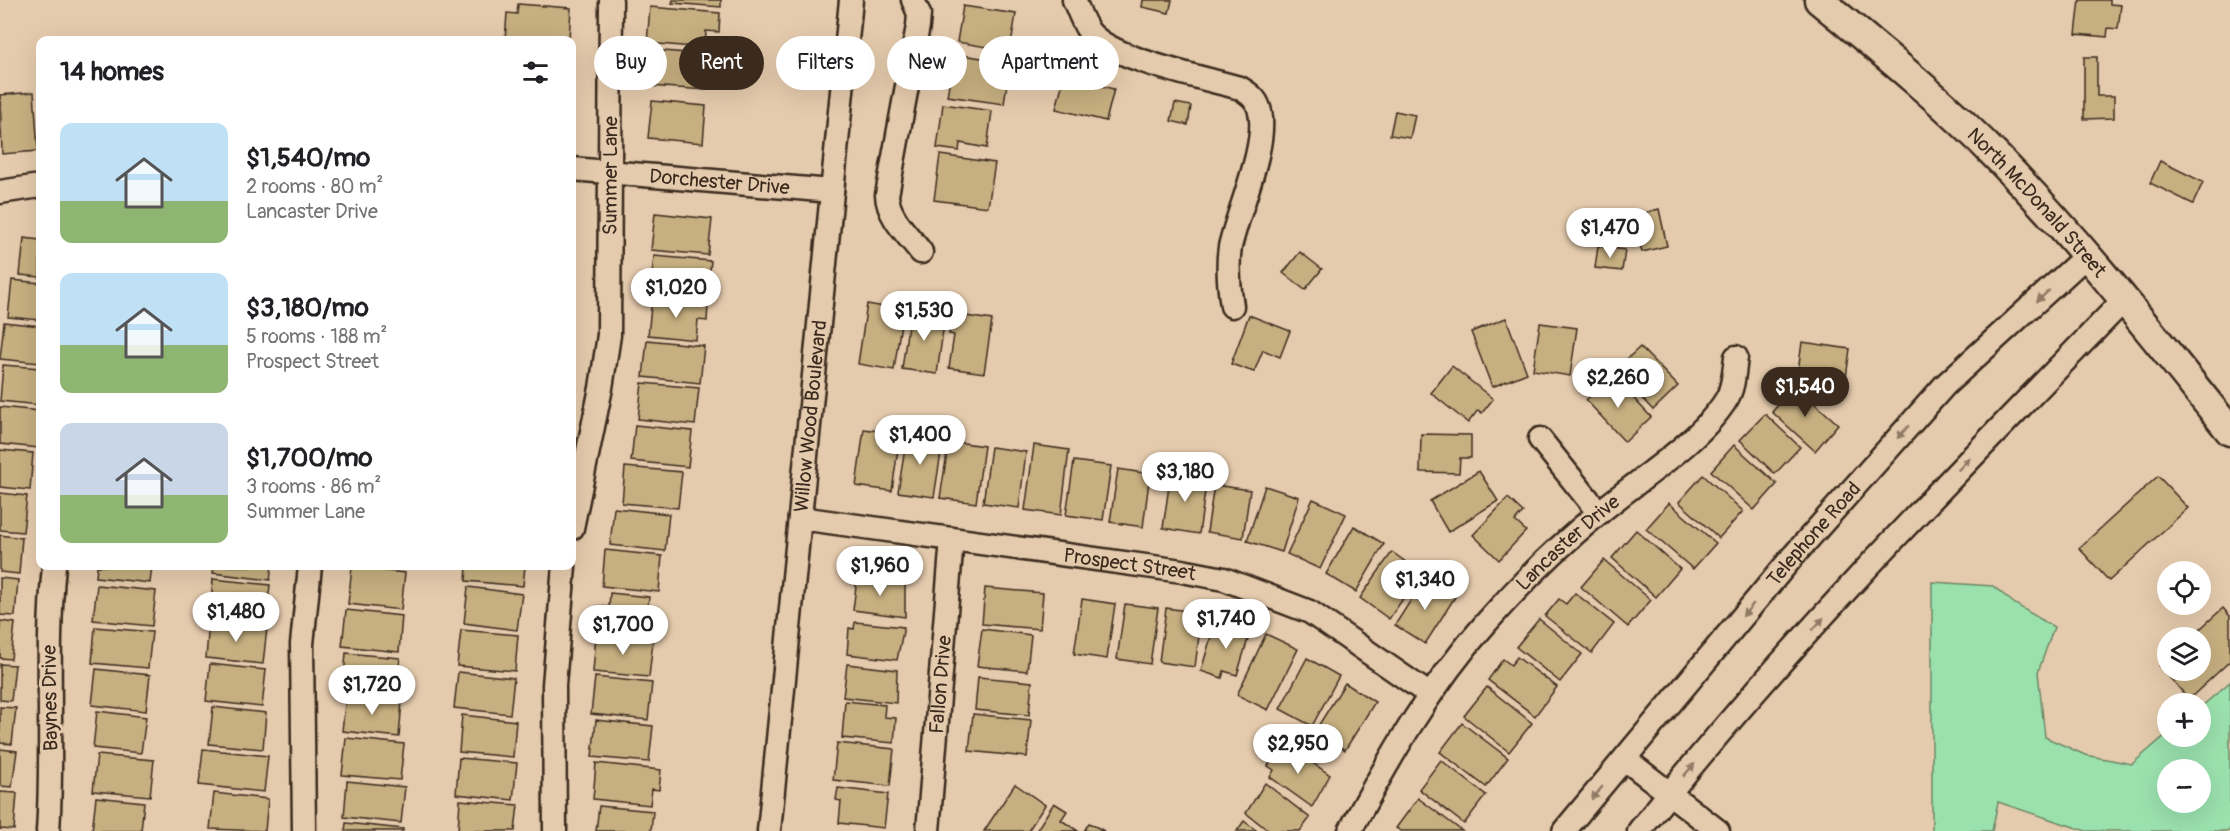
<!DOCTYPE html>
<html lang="en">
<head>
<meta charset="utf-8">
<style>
	body { margin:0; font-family:Pangolin,sans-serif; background:#f2f2f2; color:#202124; height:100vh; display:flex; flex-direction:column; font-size:22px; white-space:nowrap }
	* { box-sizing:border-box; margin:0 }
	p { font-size:20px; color:#757577 }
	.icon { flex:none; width:33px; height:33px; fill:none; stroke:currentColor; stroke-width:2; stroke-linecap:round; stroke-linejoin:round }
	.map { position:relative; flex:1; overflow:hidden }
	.panel { position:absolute; left:36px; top:36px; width:540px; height:534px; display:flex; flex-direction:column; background:#fff; border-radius:12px; box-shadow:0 6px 24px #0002 }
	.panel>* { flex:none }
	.banner { position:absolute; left:594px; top:36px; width:570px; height:54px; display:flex; gap:12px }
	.controls { position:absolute; left:2157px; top:561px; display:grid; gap:12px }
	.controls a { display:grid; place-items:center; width:54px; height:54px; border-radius:50%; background:#fff; box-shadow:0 6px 24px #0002; font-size:30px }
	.price { position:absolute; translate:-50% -51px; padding:0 14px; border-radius:21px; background:#fff; color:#222; font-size:20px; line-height:39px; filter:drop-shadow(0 2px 3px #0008) }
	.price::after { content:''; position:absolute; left:50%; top:36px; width:18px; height:14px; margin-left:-9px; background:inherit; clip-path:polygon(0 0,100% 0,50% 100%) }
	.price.selected { background:#3b2a1e; color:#fff }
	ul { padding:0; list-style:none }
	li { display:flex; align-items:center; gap:18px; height:150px; padding:0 24px }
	li span { display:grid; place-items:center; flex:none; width:168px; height:120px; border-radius:12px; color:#555 }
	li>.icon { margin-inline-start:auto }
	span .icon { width:72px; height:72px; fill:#fffc; stroke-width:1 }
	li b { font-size:26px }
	h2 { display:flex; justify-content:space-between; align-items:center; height:72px; padding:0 24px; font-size:26px }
	.tag { padding:0 21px; border-radius:27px; background:#fff; box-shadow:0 6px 24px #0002; font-size:21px; line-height:54px }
	.tag.selected { background:#3b2a1e; color:#fff }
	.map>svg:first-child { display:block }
	.green { fill:#9be1ae; stroke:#6b8666; stroke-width:1.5; fill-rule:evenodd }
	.building { fill:#c6af80; stroke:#3b2a1e; stroke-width:1.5 }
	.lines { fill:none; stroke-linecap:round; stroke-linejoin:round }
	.minor-casing { stroke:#3b2a1e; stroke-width:27 }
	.major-casing { stroke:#3b2a1e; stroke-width:33 }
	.minor { stroke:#e5cbad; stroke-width:22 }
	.major { stroke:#e5cbad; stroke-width:28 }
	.oneway { fill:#907a66 }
	.labels { text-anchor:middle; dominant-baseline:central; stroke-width:6; stroke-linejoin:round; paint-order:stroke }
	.street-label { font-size:20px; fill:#3b2a1e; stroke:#e5cbad }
</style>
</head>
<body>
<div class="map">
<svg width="2230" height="831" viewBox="0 0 2230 831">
	<rect width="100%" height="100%" fill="#e5cbad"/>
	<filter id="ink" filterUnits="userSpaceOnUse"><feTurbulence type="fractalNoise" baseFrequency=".0167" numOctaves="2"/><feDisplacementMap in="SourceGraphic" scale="12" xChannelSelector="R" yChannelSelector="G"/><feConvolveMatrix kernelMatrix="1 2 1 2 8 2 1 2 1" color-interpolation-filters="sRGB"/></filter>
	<g filter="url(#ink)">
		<!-- green -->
		<path class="green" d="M1932 582 1993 586 2015 604 2054 627 2038 672 2045 737 2085 755 2132 764 2167 734 2168 736H2200L2201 707 2230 682V831H2086L1998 802 1992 831H1932ZM2168 770H2200V802H2168Z"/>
		<!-- building -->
		<g class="building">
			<polygon points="673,0 721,0 721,7 672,3"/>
			<polygon points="1143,0 1172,0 1169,13 1142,7"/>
			<polygon points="2080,0 2110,0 2110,4 2121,5 2118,29 2108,28 2107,37 2076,34"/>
			<polygon points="518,4 571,8 569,40 505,40 507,13 517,14"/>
			<polygon points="963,6 1016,14 1010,51 957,42"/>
			<polygon points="650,7 720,13 719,32 706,31 705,48 647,43"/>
			<polygon points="652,50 709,55 706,90 649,86"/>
			<polygon points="954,54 1010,62 1004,104 947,96"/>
			<polygon points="2084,57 2097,57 2097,96 2114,96 2114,118 2084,119"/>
			<polygon points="1064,77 1114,89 1106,121 1056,109"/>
			<polygon points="34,92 38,151 2,154 0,95"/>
			<polygon points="652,101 706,106 703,143 648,138"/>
			<polygon points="1175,103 1191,106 1188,125 1171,121"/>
			<polygon points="943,104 992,111 987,148 960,143 959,151 937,148"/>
			<polygon points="1395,111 1415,115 1410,138 1390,135"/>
			<polygon points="940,155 995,163 988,207 934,200"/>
			<polygon points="2160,161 2203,182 2193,204 2150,183"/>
			<polygon points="1659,209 1667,246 1642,252 1633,216"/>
			<polygon points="655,213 712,219 708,255 651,250"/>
			<polygon points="24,238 40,240 40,277 20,275"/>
			<polygon points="1598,246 1625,250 1622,271 1595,268"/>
			<polygon points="1300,252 1322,269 1305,290 1283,273"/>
			<polygon points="572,256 575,257 572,292"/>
			<polygon points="654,256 711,261 707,298 650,293"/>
			<polygon points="12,280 40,283 40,320 8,317"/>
			<polygon points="652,298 708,304 707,321 698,320 696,340 648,335"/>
			<polygon points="867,304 903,310 894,370 858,364"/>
			<polygon points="910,311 945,316 937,374 902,369"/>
			<polygon points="952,314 992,320 984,373 949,368 954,335 949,334"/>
			<polygon points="1249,315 1290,331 1280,357 1263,350 1254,372 1231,364"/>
			<polygon points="1506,318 1527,373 1492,387 1471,332"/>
			<polygon points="4,322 40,326 40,363 0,359"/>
			<polygon points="1540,323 1577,328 1570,376 1533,370"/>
			<polygon points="647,340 704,346 700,383 643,377"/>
			<polygon points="1802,342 1850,349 1845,385 1797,379"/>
			<polygon points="1640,347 1678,386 1653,410 1615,370"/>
			<polygon points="3,365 40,368 40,405 0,401"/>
			<polygon points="1452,366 1493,399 1482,413 1478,410 1468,423 1431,393"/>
			<polygon points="1612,375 1651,417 1625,442 1586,400"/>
			<polygon points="642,383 699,388 695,425 638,419"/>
			<polygon points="1795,386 1838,424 1815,451 1772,412"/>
			<polygon points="0,407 40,411 39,448 0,444"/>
			<polygon points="1765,414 1800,447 1775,474 1740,440"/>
			<polygon points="635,425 692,431 688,467 631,461"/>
			<polygon points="864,429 900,434 892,491 856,486"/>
			<polygon points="1421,434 1471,435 1471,458 1460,458 1459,473 1420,472"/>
			<polygon points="907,435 943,440 934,497 898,492"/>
			<polygon points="949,441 984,446 976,503 940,498"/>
			<polygon points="1034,445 1069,450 1061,515 1025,510"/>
			<polygon points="1734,445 1777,484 1754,510 1711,471"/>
			<polygon points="991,447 1026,452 1019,508 983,503"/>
			<polygon points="0,450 33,453 30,490 0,487"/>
			<polygon points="1074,461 1111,466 1103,520 1066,515"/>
			<polygon points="625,467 682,472 678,508 622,503"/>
			<polygon points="1118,469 1150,474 1143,527 1110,522"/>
			<polygon points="1479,471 1498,501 1448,532 1430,501"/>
			<polygon points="1171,472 1207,477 1199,534 1163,528"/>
			<polygon points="1703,475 1743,511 1719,538 1679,502"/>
			<polygon points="2158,476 2188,508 2109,581 2079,548"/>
			<polygon points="1214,485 1250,490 1243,538 1207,532"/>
			<polygon points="1265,486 1299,497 1282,552 1247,541"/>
			<polygon points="0,493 27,496 23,532 0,530"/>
			<polygon points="1508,498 1523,512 1515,521 1526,531 1499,560 1473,535"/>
			<polygon points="1313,499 1346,514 1320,569 1287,554"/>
			<polygon points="1669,503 1716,543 1693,569 1646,529"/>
			<polygon points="614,508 669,514 665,551 610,545"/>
			<polygon points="1354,526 1384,544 1356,592 1326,574"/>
			<polygon points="1636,530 1680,569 1656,597 1612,558"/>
			<polygon points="0,535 22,538 19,574 0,572"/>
			<polygon points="605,550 662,556 659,592 602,586"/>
			<polygon points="1392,552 1421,573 1389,619 1360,598"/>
			<polygon points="1604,560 1651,600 1628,627 1581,587"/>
			<polygon points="97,566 152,566 150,583 96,577"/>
			<polygon points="214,566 272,566 270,580 213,573"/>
			<polygon points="467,566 525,566 523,586 466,581"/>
			<polygon points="352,567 405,573 401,610 348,604"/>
			<polygon points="0,578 18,580 15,616 0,615"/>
			<polygon points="857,578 905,584 905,617 853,610"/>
			<polygon points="1425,578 1455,597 1425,644 1395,625"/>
			<polygon points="213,579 270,585 266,622 210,616"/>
			<polygon points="97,585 156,591 152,626 93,620"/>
			<polygon points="468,587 522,594 517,630 464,623"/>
			<polygon points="985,588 1043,593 1040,629 982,624"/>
			<polygon points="610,593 649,597 645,633 595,629 597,606 609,607"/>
			<polygon points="1575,593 1614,624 1592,653 1545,616 1559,599 1566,604"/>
			<polygon points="1082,599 1115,604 1107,659 1074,654"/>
			<polygon points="1125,604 1158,608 1150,664 1117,659"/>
			<polygon points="1166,608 1202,613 1195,667 1159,662"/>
			<polygon points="2223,608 2230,616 2230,661 2189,699 2159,666 2168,658 2168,670 2200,670 2200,638 2190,638"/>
			<polygon points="346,610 402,616 399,652 342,646"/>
			<polygon points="1539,619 1582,654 1560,682 1516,647"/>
			<polygon points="0,621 15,623 11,659 0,658"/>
			<polygon points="1232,621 1252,626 1237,675 1224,671 1222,678 1201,671 1214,626 1230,630"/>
			<polygon points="209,622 267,628 263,664 206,658"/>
			<polygon points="855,622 904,627 897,660 847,654 849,628 854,629"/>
			<polygon points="95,627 152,632 148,668 92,663"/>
			<polygon points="982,629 1031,635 1027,671 977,666"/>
			<polygon points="461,630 518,635 515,671 457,666"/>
			<polygon points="1266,634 1298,649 1268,710 1237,695"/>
			<polygon points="596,635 653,641 649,677 593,672"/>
			<polygon points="346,653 400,658 396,694 343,689"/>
			<polygon points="1517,657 1557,687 1535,716 1488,680 1503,659 1511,665"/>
			<polygon points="1307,658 1339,676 1312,726 1280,709"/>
			<polygon points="0,664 15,665 11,701 0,700"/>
			<polygon points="210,664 266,670 262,707 206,701"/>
			<polygon points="847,664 897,670 896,703 843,697"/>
			<polygon points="96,669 150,675 146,711 92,705"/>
			<polygon points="458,672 514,678 510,714 454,708"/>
			<polygon points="595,677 652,683 648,720 591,714"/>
			<polygon points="978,677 1032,682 1029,715 975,710"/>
			<polygon points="1345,683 1375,702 1345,750 1315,731"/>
			<polygon points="1487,687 1532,723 1509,752 1464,716"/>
			<polygon points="346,695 402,701 399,737 342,731"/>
			<polygon points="845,701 885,705 884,717 896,718 894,743 842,738"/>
			<polygon points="0,707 16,708 12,744 0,743"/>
			<polygon points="213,707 266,713 263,749 209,744"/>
			<polygon points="97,711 146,717 141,753 93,748"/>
			<polygon points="973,714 1031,720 1027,757 969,751"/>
			<polygon points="462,715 516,721 513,757 459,752"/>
			<polygon points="596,720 653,726 649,762 592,757"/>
			<polygon points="1462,723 1508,758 1486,787 1440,752"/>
			<polygon points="346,738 404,744 400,780 342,775"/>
			<polygon points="837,743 894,749 890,786 833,780"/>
			<polygon points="1287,745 1330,775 1312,807 1270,777 1274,770 1268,766 1277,752 1280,754"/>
			<polygon points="0,749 17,751 12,787 0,786"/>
			<polygon points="203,749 268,756 264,792 199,785"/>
			<polygon points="97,755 154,760 150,796 93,791"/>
			<polygon points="459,758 517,763 513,800 456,794"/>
			<polygon points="1441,760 1486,795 1464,824 1419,789"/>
			<polygon points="596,763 661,770 659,790 652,789 650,805 593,799"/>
			<polygon points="347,781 405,787 401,823 344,817"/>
			<polygon points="1265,783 1310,818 1300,831 1269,831 1246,813"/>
			<polygon points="1015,784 1045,805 1028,831 984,831"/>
			<polygon points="838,788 888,794 884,828 839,823 841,801 836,800"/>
			<polygon points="0,792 17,793 14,830 0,829"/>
			<polygon points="214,793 268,799 265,831 210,829"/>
			<polygon points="96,797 144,802 141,831 92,831"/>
			<polygon points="1418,798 1462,831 1401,831 1396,828"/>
			<polygon points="460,800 518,805 515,831 458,831"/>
			<polygon points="1054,803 1067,811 1061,820 1078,831 1036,831"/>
			<polygon points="599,806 653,811 651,831 596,831"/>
			<polygon points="1244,821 1257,831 1237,831"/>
			<polygon points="346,823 403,829 403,831 345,831"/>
			<polygon points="1089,823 1104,831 1084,831"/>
		</g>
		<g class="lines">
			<!-- minor casing -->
			<g class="minor-casing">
				<g id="minor">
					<path d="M913 0 919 14 918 26 887 195C888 217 908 235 921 252"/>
					<path d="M1074 0C1078 9 1082 21 1088 30 1108 59 1205 78 1240 88 1248 93 1256 98 1259 108 1270 141 1238 210 1230 247 1227 266 1229 287 1232 306"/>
					<path id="s1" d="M572 169 832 191"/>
					<polyline points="0,192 40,186"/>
					<polyline points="1540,439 1599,513"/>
					<path id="s2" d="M800 518 1182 571 1224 579 1310 612 1430 695"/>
					<path id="s3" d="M572 528 601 388 609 335 611 0"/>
					<polyline points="1625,759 1718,831"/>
					<path d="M48 831C54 742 45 654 54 566"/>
					<polyline points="304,831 302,644 310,566"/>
					<polyline points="555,831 554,685 564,566"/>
					<path id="s4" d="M769 831 851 0"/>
					<path id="s5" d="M928 831 952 539"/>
					<path id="s6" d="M1350 831C1390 757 1430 686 1486 623 1521 583 1560 545 1600 512 1638 480 1700 442 1726 400 1734 388 1734 371 1736 357"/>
					<path id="s7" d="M1564 831 1794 555 1945 385 2086 256"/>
					<path d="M1639 831C1788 643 1957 472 2124 300"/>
				</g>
			</g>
			<!-- major casing -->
			<g class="major-casing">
				<g id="major">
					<path id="s8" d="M1819 0C1881 51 1944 102 2000 160 2083 245 2156 339 2230 431"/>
				</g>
			</g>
			<!-- minor -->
			<use href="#minor" class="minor"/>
			<!-- major -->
			<use href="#major" class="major"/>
		</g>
		<!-- one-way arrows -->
		<defs><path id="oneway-solid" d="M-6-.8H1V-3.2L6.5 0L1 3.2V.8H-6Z" transform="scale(1.5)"/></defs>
		<g class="oneway">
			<use href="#oneway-solid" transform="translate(2043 296) rotate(138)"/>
			<use href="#oneway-solid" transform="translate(1903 432) rotate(132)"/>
			<use href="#oneway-solid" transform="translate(1964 464) rotate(-46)"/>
			<use href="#oneway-solid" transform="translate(1748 610) rotate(130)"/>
			<use href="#oneway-solid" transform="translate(1818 624) rotate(-48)"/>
			<use href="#oneway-solid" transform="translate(1689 770) rotate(-49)"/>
			<use href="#oneway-solid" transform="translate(1597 793) rotate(130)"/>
		</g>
	</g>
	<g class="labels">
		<!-- street labels -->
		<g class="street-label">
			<text stroke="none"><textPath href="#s3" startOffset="356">Summer Lane</textPath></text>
			<text stroke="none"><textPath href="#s1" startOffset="148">Dorchester Drive</textPath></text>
			<text stroke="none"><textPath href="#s8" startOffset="298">North McDonald Street</textPath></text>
			<text stroke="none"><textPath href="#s4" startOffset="417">Willow Wood Boulevard</textPath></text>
			<text stroke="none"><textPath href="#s7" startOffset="388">Telephone Road</textPath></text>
			<text stroke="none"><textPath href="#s6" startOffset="364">Lancaster Drive</textPath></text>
			<text stroke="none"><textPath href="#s2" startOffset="333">Prospect Street</textPath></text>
			<text stroke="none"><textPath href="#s5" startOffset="147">Fallon Drive</textPath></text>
			<text transform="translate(50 698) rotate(-91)">Baynes Drive</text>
		</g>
	</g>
</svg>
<div class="controls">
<a><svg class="icon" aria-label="locate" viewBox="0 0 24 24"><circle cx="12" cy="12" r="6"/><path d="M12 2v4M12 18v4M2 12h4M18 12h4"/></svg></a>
<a><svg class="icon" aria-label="layers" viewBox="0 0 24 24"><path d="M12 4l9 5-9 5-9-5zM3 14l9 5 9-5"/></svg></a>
<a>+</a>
<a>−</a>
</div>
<b class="price" style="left:1610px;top:259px">$1,470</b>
<b class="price" style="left:676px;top:319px">$1,020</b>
<b class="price" style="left:924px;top:342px">$1,530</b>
<b class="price" style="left:1618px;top:409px">$2,260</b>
<b class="price selected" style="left:1805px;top:418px">$1,540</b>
<b class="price" style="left:920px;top:466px">$1,400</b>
<b class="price" style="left:1185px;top:503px">$3,180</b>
<b class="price" style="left:880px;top:597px">$1,960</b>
<b class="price" style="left:1425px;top:611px">$1,340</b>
<b class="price" style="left:236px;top:643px">$1,480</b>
<b class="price" style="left:1226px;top:650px">$1,740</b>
<b class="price" style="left:623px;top:656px">$1,700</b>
<b class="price" style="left:372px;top:716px">$1,720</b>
<b class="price" style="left:1298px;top:775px">$2,950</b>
<div class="banner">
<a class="tag">Buy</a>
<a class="tag selected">Rent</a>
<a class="tag">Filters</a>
<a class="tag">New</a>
<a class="tag">Apartment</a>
</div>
<section class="panel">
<h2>14 homes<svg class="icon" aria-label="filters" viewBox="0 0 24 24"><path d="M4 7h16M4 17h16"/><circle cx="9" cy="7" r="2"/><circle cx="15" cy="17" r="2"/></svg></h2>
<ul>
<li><span style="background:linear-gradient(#bfe0f5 65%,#8fb573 0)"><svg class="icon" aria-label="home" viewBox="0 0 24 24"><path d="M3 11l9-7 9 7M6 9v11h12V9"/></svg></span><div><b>$1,540/mo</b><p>2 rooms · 80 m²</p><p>Lancaster Drive</p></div></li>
<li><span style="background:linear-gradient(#bfe0f5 60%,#8fb573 0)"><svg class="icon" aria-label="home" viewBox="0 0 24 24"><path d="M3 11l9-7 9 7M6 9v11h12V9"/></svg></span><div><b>$3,180/mo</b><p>5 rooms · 188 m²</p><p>Prospect Street</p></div></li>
<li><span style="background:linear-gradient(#c9d6e8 60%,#8fb573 0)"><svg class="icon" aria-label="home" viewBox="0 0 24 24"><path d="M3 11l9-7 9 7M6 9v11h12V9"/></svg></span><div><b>$1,700/mo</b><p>3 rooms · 86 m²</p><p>Summer Lane</p></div></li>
</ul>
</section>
</div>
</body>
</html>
